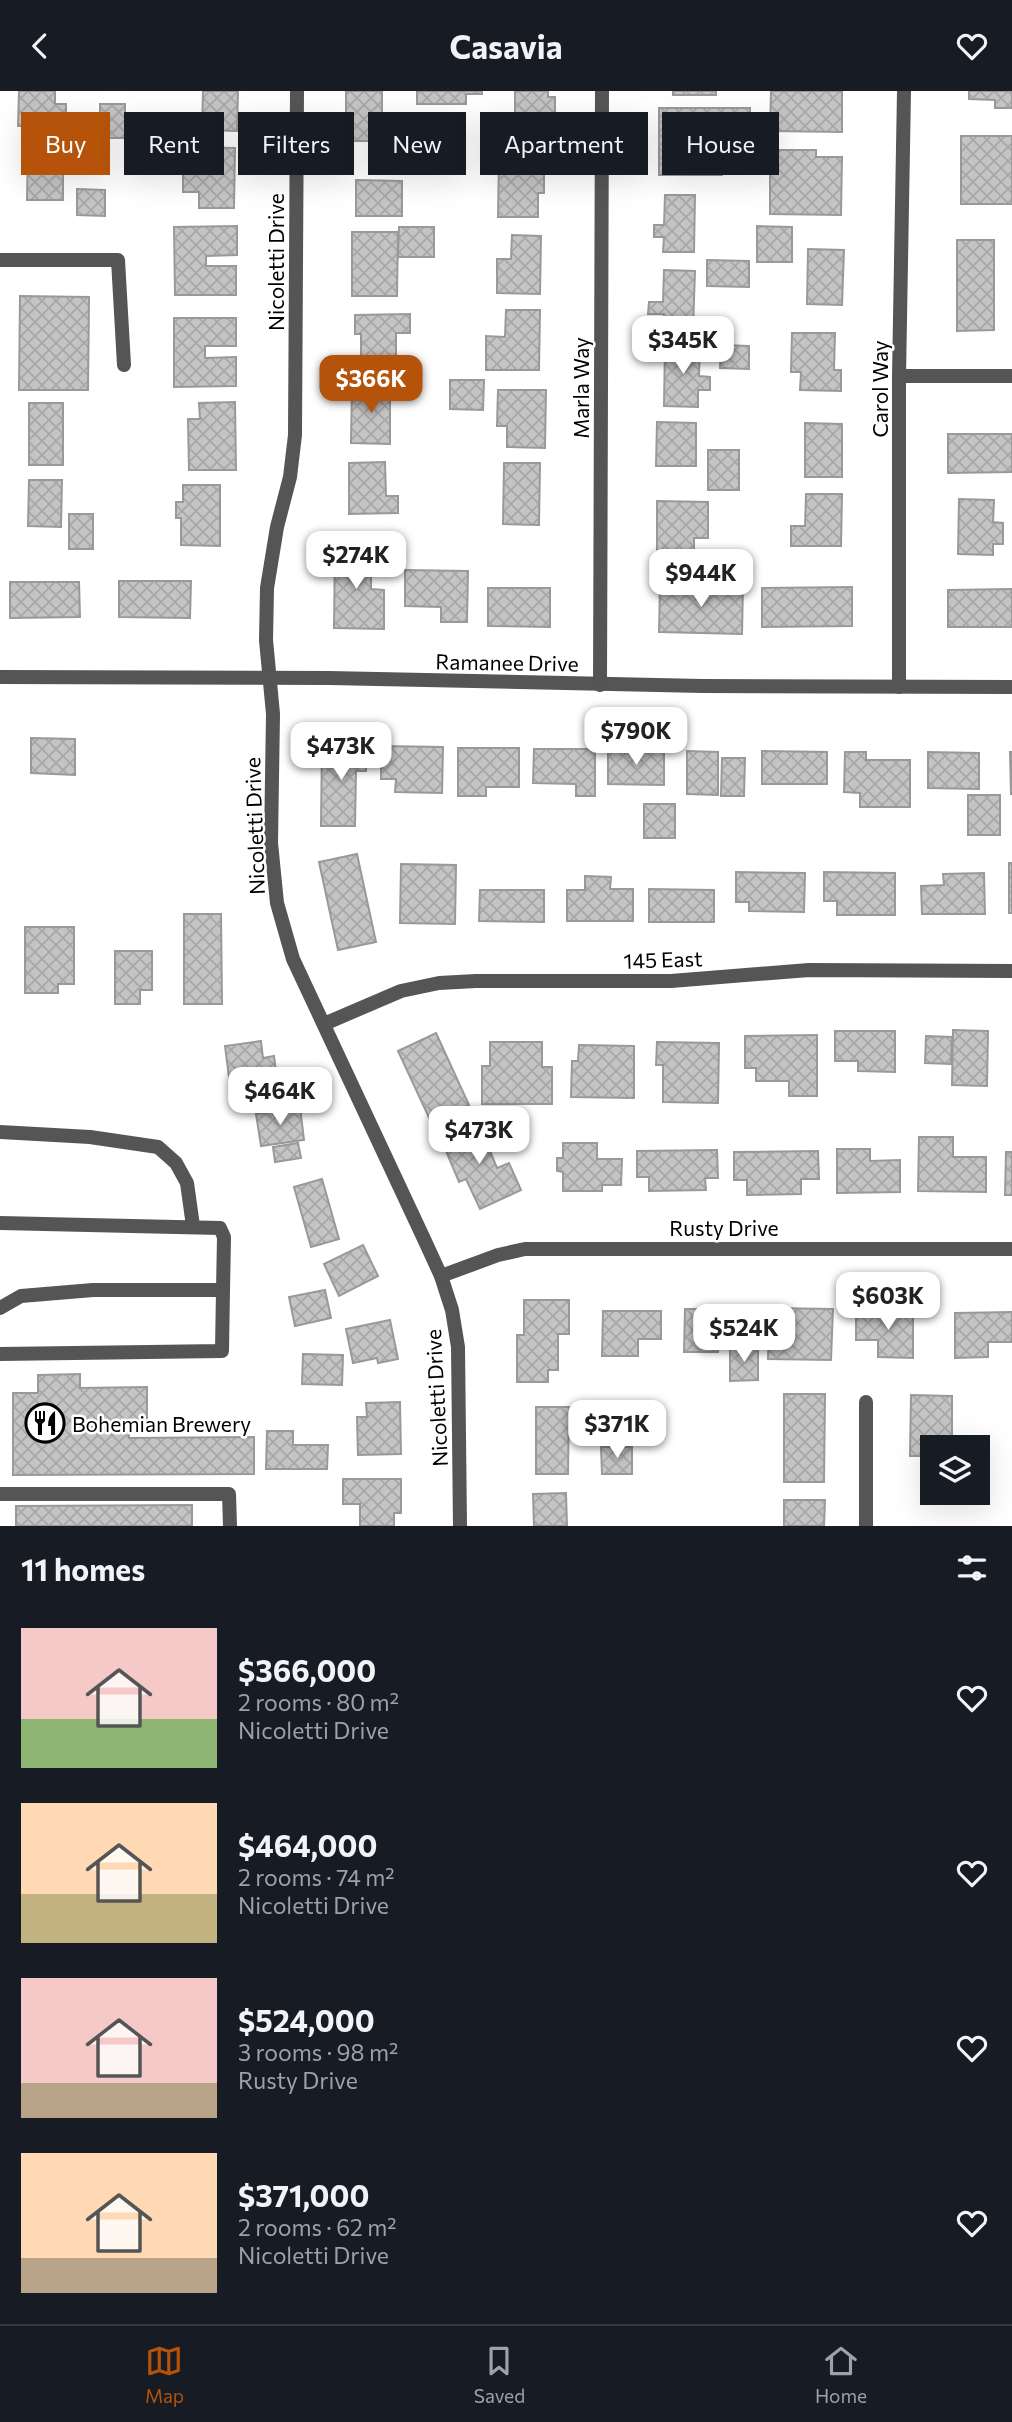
<!DOCTYPE html>
<html lang="en">
<head>
<meta charset="utf-8">
<style>
	body { margin:0; font-family:Commissioner,sans-serif; background:#242831; color:#f1f3f6; height:100vh; display:flex; flex-direction:column; font-size:26px; white-space:nowrap }
	* { box-sizing:border-box; margin:0 }
	p { font-size:23px; color:#9ea1a6 }
	.icon { flex:none; width:38px; height:38px; fill:none; stroke:currentColor; stroke-width:2; stroke-linecap:round; stroke-linejoin:round }
	.map { position:relative; height:1435px; overflow:hidden }
	.details { display:flex; flex-direction:column; background:#171b24; flex:1 }
	.details>* { flex:none }
	.top-card { position:absolute; left:21px; top:21px; width:971px; height:63px; display:flex; gap:14px }
	.tools { position:absolute; left:920px; top:1344px; display:grid; gap:14px }
	.tools a { display:grid; place-items:center; width:70px; height:70px; border-radius:0px; background:#171b24; box-shadow:0 7px 28px #0002; font-size:35px }
	.price { position:absolute; translate:-50% -60px; padding:0 16px; border-radius:14px; background:#fff; color:#222; font-size:23px; line-height:46px; filter:drop-shadow(0 2px 4px #0008) }
	.price::after { content:''; position:absolute; left:50%; top:42px; width:21px; height:16px; margin-left:-10px; background:inherit; clip-path:polygon(0 0,100% 0,50% 100%) }
	.price.on { background:#b45309; color:#fff }
	ul { padding:0; list-style:none }
	li { display:flex; align-items:center; gap:21px; height:175px; padding:0 21px }
	li span { display:grid; place-items:center; flex:none; width:196px; height:140px; border-radius:0px; color:#555 }
	li>.icon { margin-inline-start:auto }
	span .icon { width:84px; height:84px; fill:#fffc; stroke-width:1 }
	li b { font-size:30px }
	h2 { display:flex; justify-content:space-between; align-items:center; height:84px; padding:0 21px; font-size:30px }
	.chip { padding:0 24px; border-radius:0px; background:#171b24; box-shadow:0 7px 28px #0002; font-size:24px; line-height:63px }
	.chip.on { background:#b45309; color:#fff }
	header { display:flex; justify-content:space-between; align-items:center; height:91px; padding:0 21px; background:#171b24; font-size:32px; font-weight:700 }
	.menu { display:flex; justify-content:space-around; align-items:center; height:98px; border-top:2px solid #363941; background:#171b24; font-size:19px; color:#9ea1a6 }
	.menu a { display:grid; justify-items:center; gap:4px }
	.menu .on { color:#b45309 }
	.map>svg:first-child { display:block }
	.building { fill:url(#building-cross-hatch); stroke:#999; stroke-width:2 }
	.lines { fill:none; stroke-linecap:round; stroke-linejoin:round }
	.service { stroke:#555; stroke-width:14 }
	.minor { stroke:#555; stroke-width:14 }
	.labels { text-anchor:middle; dominant-baseline:central; stroke-width:5; stroke-linejoin:round; paint-order:stroke }
	.street-label { font-size:21px; fill:#000; stroke:#fff }
	.poi-label { font-size:21px; fill:#000; stroke:#fff; text-anchor:start }
</style>
</head>
<body>
<header><svg class="icon" aria-label="back" viewBox="0 0 24 24"><path d="M15 5l-7 7 7 7"/></svg>Casavia<svg class="icon" aria-label="heart" viewBox="0 0 24 24"><path d="M12 20l-8-8c-3-5 5-10 8-4 3-6 11-1 8 4z"/></svg></header>
<div class="map">
<svg width="1012" height="1435" viewBox="0 0 1012 1435">
	<defs>
		<pattern id="building-cross-hatch" width="8" height="8" patternUnits="userSpaceOnUse" patternTransform="scale(1.75)"><rect width="8" height="8" fill="#c4c4c4"/><path d="M0 0l8 8M0 8l8-8" fill="none" stroke="#a7a7a7"/></pattern>
	</defs>
	<rect width="100%" height="100%" fill="#fff"/>
	<!-- building -->
	<g class="building">
		<polygon points="19,0 55,0 55,13 66,13 66,35 18,35"/>
		<polygon points="203,0 238,0 237,40 202,39"/>
		<polygon points="346,0 382,0 382,38 374,38 374,50 346,50"/>
		<polygon points="417,0 482,0 482,3 466,3 466,13 417,13"/>
		<polygon points="515,0 548,0 548,6 555,6 555,51 515,51"/>
		<rect x="673" y="0" width="43" height="4"/>
		<polygon points="771,0 842,0 842,41 770,40"/>
		<polygon points="969,0 1012,0 1012,17 995,17 995,9 969,8"/>
		<rect x="100" y="13" width="25" height="34"/>
		<polygon points="659,17 750,17 750,43 697,43 697,58 722,58 722,84 659,84"/>
		<rect x="961" y="45" width="51" height="68"/>
		<polygon points="28,55 63,55 63,109 27,109"/>
		<polygon points="183,56 235,57 234,117 199,117 199,101 183,101"/>
		<polygon points="761,59 816,59 816,66 842,66 841,124 770,123 770,80 761,80"/>
		<polygon points="499,67 544,68 544,102 538,102 538,126 498,126"/>
		<polygon points="356,89 402,90 402,125 356,125"/>
		<polygon points="77,98 105,99 105,125 77,124"/>
		<polygon points="665,104 695,104 694,161 663,161 664,146 654,146 654,134 664,134"/>
		<polygon points="237,135 237,164 206,165 206,175 236,175 236,204 175,204 174,136"/>
		<polygon points="757,135 792,136 792,171 757,171"/>
		<polygon points="399,136 434,136 434,166 398,166"/>
		<polygon points="352,141 398,141 397,205 352,205"/>
		<polygon points="512,144 541,145 540,203 497,202 497,168 511,168"/>
		<polygon points="957,149 994,149 994,239 957,240"/>
		<polygon points="808,158 844,159 842,214 807,213"/>
		<polygon points="707,169 749,170 749,196 707,195"/>
		<polygon points="664,179 695,180 693,238 663,237 664,223 648,223 649,211 663,211"/>
		<polygon points="20,205 89,206 88,299 19,299"/>
		<polygon points="506,219 540,219 539,279 486,279 486,245 505,246"/>
		<polygon points="410,223 410,242 396,242 396,279 361,280 361,243 355,243 355,224"/>
		<polygon points="174,227 236,227 236,255 205,255 205,267 236,266 236,295 174,296"/>
		<polygon points="792,242 835,242 834,279 841,279 841,300 800,299 801,281 791,281"/>
		<polygon points="665,253 700,254 699,285 710,286 710,299 698,299 698,316 664,315"/>
		<polygon points="721,254 749,255 749,278 720,277"/>
		<polygon points="450,289 484,289 483,319 450,318"/>
		<polygon points="352,295 390,295 390,353 351,352"/>
		<polygon points="498,299 546,299 545,357 507,356 507,335 497,335"/>
		<polygon points="235,311 236,379 189,379 188,328 200,328 199,312"/>
		<rect x="29" y="312" width="34" height="62"/>
		<polygon points="657,331 696,332 696,375 656,375"/>
		<polygon points="805,332 842,333 842,386 805,386"/>
		<polygon points="948,343 1012,343 1012,381 948,382"/>
		<rect x="708" y="359" width="31" height="40"/>
		<polygon points="385,371 386,405 398,405 398,422 349,423 349,372"/>
		<polygon points="504,372 540,372 539,434 503,433"/>
		<polygon points="29,389 62,389 61,436 28,435"/>
		<polygon points="183,394 220,394 220,455 181,454 181,427 176,427 176,411 183,411"/>
		<polygon points="806,403 842,403 841,455 791,455 791,435 805,435"/>
		<polygon points="959,408 994,409 993,431 1003,432 1003,453 993,453 993,464 958,463"/>
		<polygon points="657,410 708,411 708,447 694,447 694,469 657,469"/>
		<rect x="69" y="423" width="24" height="35"/>
		<polygon points="335,455 371,455 371,498 384,499 384,538 334,537"/>
		<polygon points="405,479 468,480 467,531 441,531 441,516 405,515"/>
		<polygon points="119,490 191,490 190,527 119,526"/>
		<polygon points="10,491 79,491 80,526 10,527"/>
		<polygon points="660,493 743,494 742,543 659,541"/>
		<polygon points="852,496 852,535 762,536 762,497"/>
		<polygon points="488,497 550,497 550,536 488,535"/>
		<polygon points="1012,498 1012,536 948,536 948,499"/>
		<polygon points="31,647 75,648 75,684 31,682"/>
		<polygon points="322,652 367,653 366,680 356,680 355,735 321,735"/>
		<polygon points="381,655 443,656 442,702 395,701 396,688 381,688"/>
		<polygon points="458,657 519,657 519,696 486,696 486,705 458,705"/>
		<polygon points="534,658 595,658 595,705 576,705 576,693 533,692"/>
		<polygon points="608,658 664,659 664,694 608,693"/>
		<polygon points="687,660 718,661 718,704 687,703"/>
		<polygon points="762,660 827,661 827,693 762,693"/>
		<polygon points="845,661 866,661 866,669 910,669 910,716 860,716 860,702 844,701"/>
		<polygon points="928,661 979,662 979,698 928,697"/>
		<polygon points="1010,661 1012,661 1012,703 1011,703"/>
		<polygon points="722,667 745,667 744,705 721,705"/>
		<rect x="968" y="704" width="32" height="40"/>
		<rect x="644" y="713" width="31" height="34"/>
		<polygon points="357,763 376,851 338,859 319,771"/>
		<rect x="1009" y="772" width="3" height="50"/>
		<polygon points="401,773 456,774 455,833 400,832"/>
		<polygon points="736,781 805,782 804,821 749,820 749,811 736,811"/>
		<polygon points="824,781 895,782 895,824 837,824 837,810 824,810"/>
		<polygon points="984,782 985,823 922,823 921,795 944,794 943,783"/>
		<polygon points="585,785 611,786 610,798 633,798 633,830 567,830 567,799 585,799"/>
		<polygon points="649,798 714,799 714,831 649,831"/>
		<polygon points="480,799 544,799 544,831 479,830"/>
		<polygon points="184,823 221,823 222,913 184,913"/>
		<polygon points="25,836 74,836 74,893 58,893 58,902 25,902"/>
		<polygon points="115,860 152,860 152,899 140,899 140,913 115,913"/>
		<polygon points="953,939 988,940 987,995 952,994"/>
		<polygon points="835,940 895,940 895,981 858,980 858,970 835,970"/>
		<polygon points="436,942 469,1014 431,1031 398,960"/>
		<polygon points="817,944 817,1005 789,1005 789,990 756,990 756,977 745,977 745,945"/>
		<polygon points="926,945 952,946 951,973 925,972"/>
		<polygon points="261,950 263,967 274,965 279,1004 232,1010 225,955"/>
		<polygon points="490,951 542,951 542,976 552,976 552,1013 482,1013 482,975 490,975"/>
		<polygon points="657,951 719,952 718,1012 663,1011 663,974 656,974"/>
		<polygon points="579,954 634,955 634,1007 571,1006 572,970 578,970"/>
		<polygon points="300,1016 304,1049 261,1055 256,1023"/>
		<polygon points="478,1031 497,1077 509,1072 521,1099 480,1118 466,1088 459,1091 441,1048"/>
		<polygon points="919,1046 953,1046 953,1066 986,1066 986,1101 918,1100"/>
		<polygon points="298,1052 301,1067 275,1071 273,1056"/>
		<polygon points="563,1052 597,1052 597,1068 622,1068 621,1094 602,1094 602,1100 563,1100 563,1081 557,1080 557,1067 563,1067"/>
		<polygon points="837,1058 870,1058 870,1070 900,1069 900,1101 837,1102"/>
		<polygon points="717,1059 718,1087 705,1087 706,1099 649,1100 649,1086 637,1086 637,1060"/>
		<polygon points="818,1060 819,1088 801,1088 801,1103 747,1104 747,1089 734,1089 734,1061"/>
		<polygon points="1006,1061 1012,1061 1012,1104 1005,1104"/>
		<polygon points="322,1088 339,1148 311,1156 294,1096"/>
		<polygon points="363,1154 378,1185 339,1205 324,1173"/>
		<polygon points="325,1199 331,1227 295,1235 289,1206"/>
		<polygon points="524,1209 569,1209 569,1243 558,1243 558,1279 548,1279 548,1291 517,1291 517,1244 524,1244"/>
		<polygon points="769,1217 833,1218 831,1269 768,1268"/>
		<polygon points="685,1218 759,1218 759,1250 718,1250 718,1261 684,1261"/>
		<polygon points="877,1219 913,1219 913,1267 878,1266 878,1249 856,1249 856,1224 877,1224"/>
		<polygon points="603,1220 661,1220 661,1248 638,1248 638,1265 602,1265"/>
		<polygon points="1012,1221 1012,1251 988,1251 988,1266 955,1267 955,1222"/>
		<polygon points="390,1229 398,1268 378,1272 377,1267 353,1272 346,1238"/>
		<polygon points="730,1256 758,1256 758,1289 730,1290"/>
		<polygon points="303,1263 343,1264 342,1294 302,1293"/>
		<polygon points="80,1283 80,1297 147,1296 147,1336 129,1336 129,1347 254,1346 254,1383 13,1384 13,1302 38,1302 38,1284"/>
		<polygon points="784,1303 825,1303 824,1391 784,1391"/>
		<polygon points="911,1304 952,1305 952,1356 933,1356 933,1365 910,1365"/>
		<polygon points="400,1311 401,1363 358,1364 357,1326 367,1326 366,1312"/>
		<polygon points="536,1316 569,1316 568,1383 536,1383"/>
		<polygon points="267,1340 293,1340 293,1354 328,1354 327,1378 266,1378"/>
		<polygon points="601,1356 632,1356 632,1383 602,1383"/>
		<polygon points="343,1388 401,1388 401,1422 394,1422 394,1435 360,1435 360,1413 343,1413"/>
		<polygon points="566,1402 567,1435 534,1435 533,1403"/>
		<polygon points="784,1409 825,1409 824,1435 784,1435"/>
		<polygon points="192,1414 192,1435 16,1435 16,1415"/>
	</g>
	<g class="lines">
		<!-- service -->
		<g class="service">
			<polyline points="0,169 118,169 124,274"/>
			<polyline points="0,1041 90,1046 158,1056 176,1072 187,1092 193,1135"/>
			<polyline points="0,1132 220,1137 224,1146 223,1199"/>
			<polyline points="0,1217 21,1205 93,1199 223,1199 222,1260 0,1263"/>
			<polyline points="0,1403 229,1403 230,1435"/>
		</g>
		<!-- minor -->
		<g class="minor">
			<polyline points="297,0 295,344 290,386 277,436 267,497 266,549 273,623 271,752 277,812 293,868 424,1148 441,1185 452,1219 458,1256 460,1435"/>
			<polyline points="899,285 1012,285"/>
			<polyline points="0,586 329,587 703,595 1012,596"/>
			<polyline points="600,594 602,0"/>
			<polyline points="899,596 899,285 904,0"/>
			<polyline points="324,933 401,900 439,892 476,890 671,890 809,879 1012,880"/>
			<polyline points="441,1185 498,1164 525,1158 1012,1158"/>
			<polyline points="866,1435 866,1311"/>
		</g>
	</g>
	<!-- icons -->
	<defs>
		<g id="restaurant-ring" transform="scale(2.0125)"><circle r="9.5" fill="#fff" stroke="#000" stroke-width="1.5"/><path d="M-5-6h1v4h1v-4h1v4h1v-4h1v5L-1.5 .5V6h-2V.5L-5-1ZM5-6V6H3V1.5H1.5Q1.5-4 5-6Z" fill="#000"/></g>
	</defs>
	<g fill-rule="evenodd">
		<use href="#restaurant-ring" x="45" y="1332"/>
	</g>
	<g class="labels">
		<!-- street labels -->
		<g class="street-label">
			<text transform="translate(275 171) rotate(-90)">Nicoletti Drive</text>
			<text transform="translate(580 297) rotate(-90)">Marla Way</text>
			<text transform="translate(879 298) rotate(-90)">Carol Way</text>
			<text transform="translate(507 571) rotate(1)">Ramanee Drive</text>
			<text transform="translate(254 735) rotate(-92)">Nicoletti Drive</text>
			<text transform="translate(663 868) rotate(-2)">145 East</text>
			<text x="724" y="1136">Rusty Drive</text>
			<text transform="translate(436 1307) rotate(-93)">Nicoletti Drive</text>
		</g>
		<!-- poi labels -->
		<g class="poi-label">
			<text x="72" y="1332">Bohemian Brewery</text>
		</g>
	</g>
</svg>
<div class="tools">
<a><svg class="icon" aria-label="layers" viewBox="0 0 24 24"><path d="M12 4l9 5-9 5-9-5zM3 14l9 5 9-5"/></svg></a>
</div>
<b class="price" style="left:683px;top:285px">$345K</b>
<b class="price on" style="left:371px;top:324px">$366K</b>
<b class="price" style="left:356px;top:500px">$274K</b>
<b class="price" style="left:701px;top:518px">$944K</b>
<b class="price" style="left:636px;top:676px">$790K</b>
<b class="price" style="left:341px;top:691px">$473K</b>
<b class="price" style="left:280px;top:1036px">$464K</b>
<b class="price" style="left:479px;top:1075px">$473K</b>
<b class="price" style="left:888px;top:1241px">$603K</b>
<b class="price" style="left:744px;top:1273px">$524K</b>
<b class="price" style="left:617px;top:1369px">$371K</b>
<div class="top-card">
<a class="chip on">Buy</a>
<a class="chip">Rent</a>
<a class="chip">Filters</a>
<a class="chip">New</a>
<a class="chip">Apartment</a>
<a class="chip">House</a>
</div>
</div>
<section class="details">
<h2>11 homes<svg class="icon" aria-label="filters" viewBox="0 0 24 24"><path d="M4 7h16M4 17h16"/><circle cx="9" cy="7" r="2"/><circle cx="15" cy="17" r="2"/></svg></h2>
<ul>
<li><span style="background:linear-gradient(#f6c9c9 65%,#8fb573 0)"><svg class="icon" aria-label="home" viewBox="0 0 24 24"><path d="M3 11l9-7 9 7M6 9v11h12V9"/></svg></span><div><b>$366,000</b><p>2 rooms · 80 m²</p><p>Nicoletti Drive</p></div><svg class="icon" aria-label="heart" viewBox="0 0 24 24"><path d="M12 20l-8-8c-3-5 5-10 8-4 3-6 11-1 8 4z"/></svg></li>
<li><span style="background:linear-gradient(#ffd9b3 65%,#c2b280 0)"><svg class="icon" aria-label="home" viewBox="0 0 24 24"><path d="M3 11l9-7 9 7M6 9v11h12V9"/></svg></span><div><b>$464,000</b><p>2 rooms · 74 m²</p><p>Nicoletti Drive</p></div><svg class="icon" aria-label="heart" viewBox="0 0 24 24"><path d="M12 20l-8-8c-3-5 5-10 8-4 3-6 11-1 8 4z"/></svg></li>
<li><span style="background:linear-gradient(#f6c9c9 75%,#b9a48a 0)"><svg class="icon" aria-label="home" viewBox="0 0 24 24"><path d="M3 11l9-7 9 7M6 9v11h12V9"/></svg></span><div><b>$524,000</b><p>3 rooms · 98 m²</p><p>Rusty Drive</p></div><svg class="icon" aria-label="heart" viewBox="0 0 24 24"><path d="M12 20l-8-8c-3-5 5-10 8-4 3-6 11-1 8 4z"/></svg></li>
<li><span style="background:linear-gradient(#ffd9b3 75%,#b9a48a 0)"><svg class="icon" aria-label="home" viewBox="0 0 24 24"><path d="M3 11l9-7 9 7M6 9v11h12V9"/></svg></span><div><b>$371,000</b><p>2 rooms · 62 m²</p><p>Nicoletti Drive</p></div><svg class="icon" aria-label="heart" viewBox="0 0 24 24"><path d="M12 20l-8-8c-3-5 5-10 8-4 3-6 11-1 8 4z"/></svg></li>
</ul>
</section>
<nav class="menu">
<a class="on"><svg class="icon" aria-label="map" viewBox="0 0 24 24"><path d="M3 6l6-2 6 2 6-2v14l-6 2-6-2-6 2zM9 4v14M15 6v14"/></svg>Map</a>
<a><svg class="icon" aria-label="saved" viewBox="0 0 24 24"><path d="M7 4h10v16l-5-4-5 4z"/></svg>Saved</a>
<a><svg class="icon" aria-label="home" viewBox="0 0 24 24"><path d="M3 11l9-7 9 7M6 9v11h12V9"/></svg>Home</a>
</nav>
</body>
</html>
